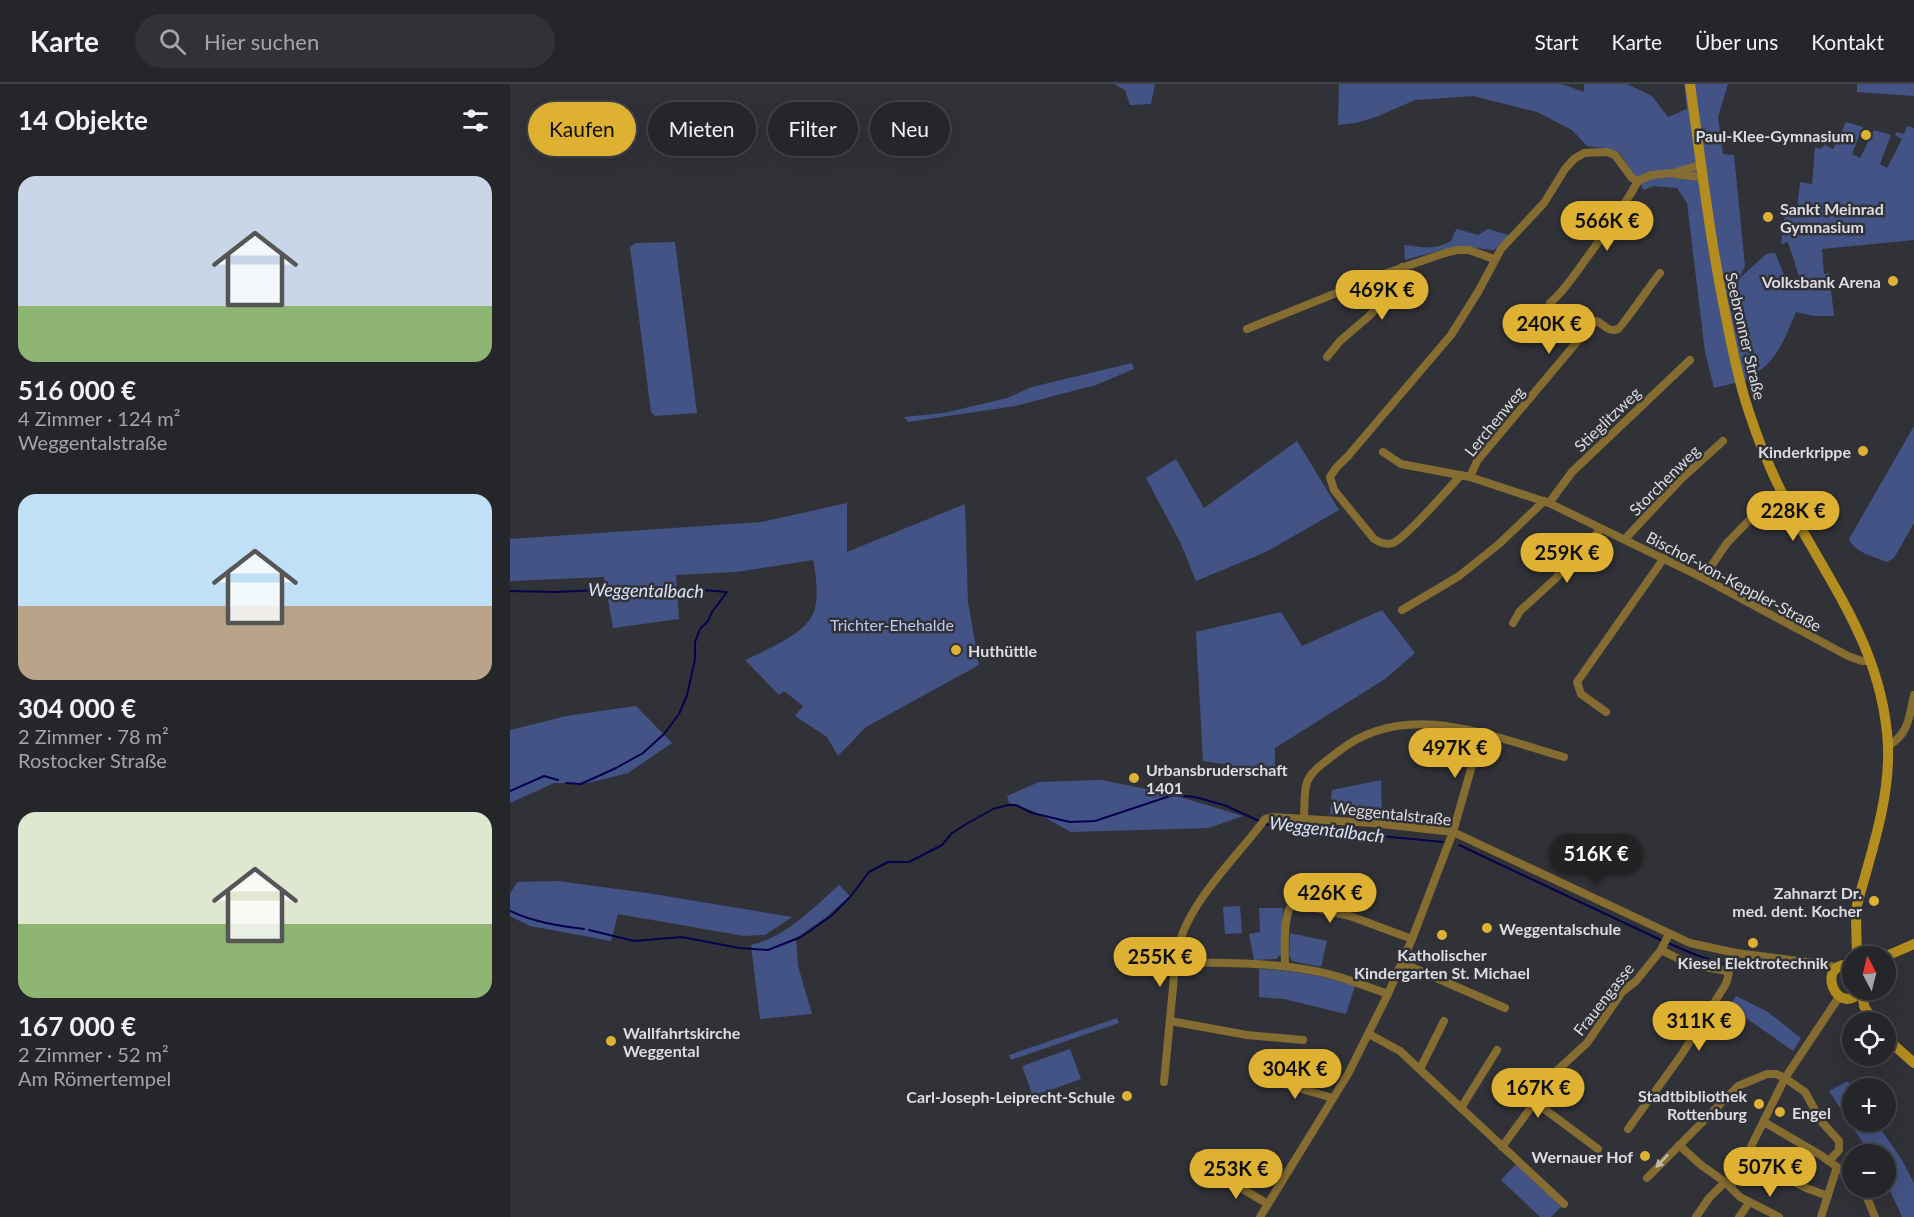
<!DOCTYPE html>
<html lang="de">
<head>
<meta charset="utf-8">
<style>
	body { margin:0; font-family:Lato,sans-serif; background:#313236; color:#f1f3f6; height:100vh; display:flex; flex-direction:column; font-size:22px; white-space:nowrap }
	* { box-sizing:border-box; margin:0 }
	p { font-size:20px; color:#a3a5a8 }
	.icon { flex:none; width:33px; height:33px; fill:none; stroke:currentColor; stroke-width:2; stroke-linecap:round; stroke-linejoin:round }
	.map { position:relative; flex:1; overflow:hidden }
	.side { display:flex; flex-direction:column; background:#25262a; width:510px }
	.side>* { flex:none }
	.guide { position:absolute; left:18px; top:18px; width:570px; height:54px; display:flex; gap:12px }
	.needle { width:39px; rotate:353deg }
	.fabs { position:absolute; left:1332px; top:862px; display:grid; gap:12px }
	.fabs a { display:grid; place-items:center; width:54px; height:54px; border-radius:50%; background:#25262a; box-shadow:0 6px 24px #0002,0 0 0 2px #424347; font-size:30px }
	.price { position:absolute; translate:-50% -51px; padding:0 14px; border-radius:21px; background:#deb133; color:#111; font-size:20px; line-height:39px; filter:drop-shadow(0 2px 3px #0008) }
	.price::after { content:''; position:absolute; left:50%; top:36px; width:18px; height:14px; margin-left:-9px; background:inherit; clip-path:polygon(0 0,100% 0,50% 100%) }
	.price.current { background:#222; color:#fff }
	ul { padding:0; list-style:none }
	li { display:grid; align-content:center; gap:12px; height:318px; padding:0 18px }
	li span { display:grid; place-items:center; height:186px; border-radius:18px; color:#555 }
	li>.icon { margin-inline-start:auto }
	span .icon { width:108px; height:108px; fill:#fffc; stroke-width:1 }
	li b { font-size:26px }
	h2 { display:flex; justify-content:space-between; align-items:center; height:72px; padding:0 18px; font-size:26px }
	.chip { padding:0 21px; border-radius:27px; background:#25262a; box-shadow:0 6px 24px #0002,0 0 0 2px #424347; font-size:21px; line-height:54px }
	.chip.current { background:#deb133; color:#111 }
	header { display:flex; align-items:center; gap:36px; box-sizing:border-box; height:84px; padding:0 30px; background:#25262a; border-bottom:2px solid #424347 }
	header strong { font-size:28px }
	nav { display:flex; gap:33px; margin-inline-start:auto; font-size:21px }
	.search { width:420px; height:54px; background:#313236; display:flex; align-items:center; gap:15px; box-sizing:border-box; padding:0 21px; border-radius:33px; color:#a3a5a8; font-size:22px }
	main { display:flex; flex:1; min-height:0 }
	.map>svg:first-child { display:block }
	.green { fill:#435385 }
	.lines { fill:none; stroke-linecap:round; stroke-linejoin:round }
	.stream { stroke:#08024e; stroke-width:2 }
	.street { stroke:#856d31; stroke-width:8 }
	.secondary { stroke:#b38d1e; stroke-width:10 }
	.oneway { fill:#c2bbac }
	.poi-dot { fill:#deb133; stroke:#313238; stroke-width:2 }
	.labels { text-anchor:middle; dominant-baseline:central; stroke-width:5; stroke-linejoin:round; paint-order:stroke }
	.poi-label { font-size:16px; font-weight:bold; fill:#dcdde1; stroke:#313238; text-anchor:end }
	.street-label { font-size:16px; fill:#dcdde1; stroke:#313238 }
	.park-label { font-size:16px; fill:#bac9f4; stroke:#313238 }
	.water-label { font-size:18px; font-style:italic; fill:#dbe3f9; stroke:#313238 }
</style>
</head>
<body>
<header>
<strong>Karte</strong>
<div class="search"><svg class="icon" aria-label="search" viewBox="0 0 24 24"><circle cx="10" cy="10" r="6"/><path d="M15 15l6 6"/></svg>Hier suchen</div>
<nav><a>Start</a><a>Karte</a><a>Über uns</a><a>Kontakt</a></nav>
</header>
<main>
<section class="side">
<h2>14 Objekte<svg class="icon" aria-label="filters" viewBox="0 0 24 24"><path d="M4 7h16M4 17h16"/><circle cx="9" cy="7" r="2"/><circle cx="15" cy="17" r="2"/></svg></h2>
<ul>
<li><span style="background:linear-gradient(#c9d6e8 70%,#8fb573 0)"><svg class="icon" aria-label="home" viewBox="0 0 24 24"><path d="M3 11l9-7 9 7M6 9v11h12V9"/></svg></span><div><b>516 000 €</b><p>4 Zimmer · 124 m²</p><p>Weggentalstraße</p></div></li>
<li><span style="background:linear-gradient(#bfe0f5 60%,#b9a48a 0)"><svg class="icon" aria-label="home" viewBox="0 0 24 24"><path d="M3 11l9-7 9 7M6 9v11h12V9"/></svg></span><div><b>304 000 €</b><p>2 Zimmer · 78 m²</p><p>Rostocker Straße</p></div></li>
<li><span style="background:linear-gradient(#dfe7d0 60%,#8fb573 0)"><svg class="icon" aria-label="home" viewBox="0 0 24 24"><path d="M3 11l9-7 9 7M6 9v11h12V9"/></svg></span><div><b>167 000 €</b><p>2 Zimmer · 52 m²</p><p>Am Römertempel</p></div></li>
</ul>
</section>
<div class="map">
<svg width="1404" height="1133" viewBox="0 0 1404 1133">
	<rect width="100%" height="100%" fill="#313238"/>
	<!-- green -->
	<g class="green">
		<polygon points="604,0 645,0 641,20 620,21 615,6"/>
		<path d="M829 0H1052L1074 8V0H1117L1142 12 1158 33 1177 25 1174 0H1218L1208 33 1213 70 1224 71 1235 182 1229 195 1256 170 1265 169 1277 198 1281 197 1283 202 1291 199 1278 158 1271 160 1276 123 1287 125 1290 98 1302 100 1305 63 1310 65 1315 61 1323 65 1336 38 1353 43 1342 70 1350 74 1364 46 1381 51 1370 80 1377 84 1392 55 1385 51 1386 48 1394 50 1397 42 1404 44V156L1312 165 1314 190 1319 189 1324 232H1304L1286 228C1278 247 1268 275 1249 287L1245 285 1241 295 1204 304 1195 268 1177 119 1167 104 1144 102 1134 106 1109 68 1093 64 1077 62 1062 46 1027 28 963 12 905 16 866 33 845 39 828 41Z"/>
		<polygon points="1347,0 1404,0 1404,12 1347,8"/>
		<path d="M947 145 968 151 978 145 999 151 984 166 946 162 895 176 894 161C912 163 927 167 942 156L944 149Z"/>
		<polygon points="165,158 187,329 145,332 141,328 120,163 126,159"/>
		<polygon points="622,279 624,285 586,301 505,322 398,338 394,333 434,329 497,314 522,303"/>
		<path d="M1404 342V439L1384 474 1377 478C1363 472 1345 469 1339 455Z"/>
		<polygon points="787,357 829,426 756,468 686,497 670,458 636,394 666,375 694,424"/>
		<path d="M337 419V468L455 420 458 518 469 581 356 643 328 672 317 653 285 632 293 622 274 607 269 611 235 576C254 567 291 552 302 532 310 517 306 491 303 476L226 488 166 491 169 535 103 544 94 493 0 497V455L252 438Z"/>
		<polygon points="872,526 905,569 875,595 765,664 765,688 693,677 686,548 771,528 792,562"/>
		<polygon points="126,622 162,659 118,689 78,699 44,699 0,719 0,646 56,632"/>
		<polygon points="591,696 657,709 733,732 699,744 561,748 523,727 499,719 497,712 529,698"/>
		<polygon points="871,696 872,734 820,730 822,706"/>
		<polygon points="48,797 137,809 282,833 255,851 234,852 108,830 101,857 20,842 0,832 0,810 7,798"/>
		<path d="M329 801 340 812 315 834 286 854 288 882 302 930 250 935 241 861C276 853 303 824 329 801Z"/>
		<polygon points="730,822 732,849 715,850 713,823"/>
		<polygon points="749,824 773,824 771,870 766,875 744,876 739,850 750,848"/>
		<polygon points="780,849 817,857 811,883 782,877 779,871"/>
		<path d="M749 885C782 886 813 892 845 902L836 930 774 915 749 913Z"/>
		<polygon points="1226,912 1258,928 1291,954 1283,967 1219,922"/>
		<polygon points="607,934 609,939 501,976 499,971"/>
		<polygon points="560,965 571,995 523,1012 512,982"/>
		<polygon points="1338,997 1343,1005 1342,1038 1366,1038 1392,1076 1404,1099 1404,1133 1392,1133 1376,1098 1376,1071 1361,1071 1319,1007"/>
		<polygon points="1006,1080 1051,1123 1041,1133 1030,1133 991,1096"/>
	</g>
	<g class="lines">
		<!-- stream -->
		<g class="stream">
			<polyline points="0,507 46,508 154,503 217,508 202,528 198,537 190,545 185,558 185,575 177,611 169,630 154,650 133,669 106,684 71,700 56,699"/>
			<polyline points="0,707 34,692 48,696"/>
			<polyline points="949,761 1153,857"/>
			<path d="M0 827C23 838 49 842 74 845"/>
			<polyline points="79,846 124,857 172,853 229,864 258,866 291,853 321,832 341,812 359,788 378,778 399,778 432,761 442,749 458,739 483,725 498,721 506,721 522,729 560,738 585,737 663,711 685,713 714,721 758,741 933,758"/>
			<polyline points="1158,859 1186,871 1214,880"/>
		</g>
		<!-- street -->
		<g class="street">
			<polyline points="1165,90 1191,93"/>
			<path d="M1040 219C1053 208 1063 193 1073 179 1093 152 1112 126 1128 97"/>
			<polyline points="737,245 871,191 935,169 947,166 959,166 984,175"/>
			<polyline points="817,273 830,257 858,233 884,207 888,201 892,183"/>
			<polyline points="873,368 891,380 960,393 1039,419 1193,494 1338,572 1352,577 1361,577"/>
			<path d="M951 391C939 404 896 454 883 459 876 461 870 459 864 455L824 406 820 393 826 384 838 372 941 251 968 208 991 165 1034 119 1055 85 1064 75 1074 69 1097 68 1105 71 1122 94 1128 97 1141 91 1163 89 1190 81"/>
			<path d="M960 393 967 377 1082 240 1087 237C1093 240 1099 249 1108 245 1111 244 1144 196 1150 189"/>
			<polyline points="1039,419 1062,388 1180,276"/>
			<polyline points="1115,455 1171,395 1213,357"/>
			<polyline points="1193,494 1217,459 1251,424"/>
			<polyline points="892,526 949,492 989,460 1034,417"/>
			<polyline points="1003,539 1010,527 1044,496 1091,445"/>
			<polyline points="1096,628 1071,610 1067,598 1154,474"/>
			<path d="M1378 662C1399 650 1399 633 1404 611"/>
			<path d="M794 735C795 690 794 694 829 667 897 614 982 653 1054 673"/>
			<polyline points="1151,866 1181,881 1218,887"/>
			<path d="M666 878C710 879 755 878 799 886 826 890 852 901 878 910"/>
			<polyline points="892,879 995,924"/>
			<path d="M775 882C775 867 772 827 784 819L840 832 902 855"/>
			<polyline points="660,937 737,951 793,956"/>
			<polyline points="859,950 890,967 1054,1120"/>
			<polyline points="910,985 934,937"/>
			<polyline points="754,994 823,1014"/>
			<path d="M654 998 666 872C675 820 725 776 755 735L762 733 863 739 943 748 1180 859 1226 869 1312 880 1328 884"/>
			<polyline points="1025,1018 1088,1065"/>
			<polyline points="951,1024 987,966"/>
			<polyline points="1254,1038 1312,1072 1342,1094"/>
			<path d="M1118 1045 1172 970 1214 903C1222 891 1215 884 1226 869"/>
			<polyline points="1169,1061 1191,1081 1215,1098 1230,1113 1269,1133"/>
			<polyline points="992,1063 1025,1018 1041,992 1077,959 1112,908 1126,897 1151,866 1159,850"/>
			<polyline points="688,1072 707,1090 758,1120"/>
			<polyline points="1236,1074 1296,1104 1318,1112"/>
			<polyline points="1137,1094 1228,1002 1257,990 1266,990 1275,994 1295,1008 1311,1037 1329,1057 1329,1066 1319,1077"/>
			<polyline points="1221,1103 1275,994 1327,916 1333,914"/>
			<polyline points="1353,1104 1365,1133"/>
			<polyline points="750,1133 838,990 878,910 902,855 943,748 971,650"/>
			<polyline points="1186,1133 1199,1114 1215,1098"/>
			<polyline points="1229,1133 1239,1119"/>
			<polyline points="1311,1133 1327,1083"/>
		</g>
		<!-- secondary -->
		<g class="secondary">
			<path d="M1180 0C1191 78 1200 156 1216 233 1222 264 1228 295 1238 325 1247 353 1259 383 1272 409 1315 494 1373 561 1378 662 1380 716 1361 769 1347 821L1346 834 1347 873"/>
			<polyline points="1374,873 1404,860"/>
			<path d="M1342 881C1303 876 1327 937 1352 906"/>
			<polyline points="1352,907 1354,922 1364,939"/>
			<polyline points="1376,954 1404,979"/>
		</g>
	</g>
	<!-- one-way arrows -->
	<defs><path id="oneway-solid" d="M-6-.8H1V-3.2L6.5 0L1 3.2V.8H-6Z" transform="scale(1.5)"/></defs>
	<use class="oneway" href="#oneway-solid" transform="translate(1152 1077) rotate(133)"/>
	<!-- markers -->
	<g class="poi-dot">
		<circle cx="1356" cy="51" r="6"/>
		<circle cx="1258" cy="133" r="6"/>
		<circle cx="1383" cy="197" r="6"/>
		<circle cx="1353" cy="367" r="6"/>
		<circle cx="446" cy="566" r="6"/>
		<circle cx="624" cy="694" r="6"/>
		<circle cx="1364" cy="817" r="6"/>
		<circle cx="977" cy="844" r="6"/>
		<circle cx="932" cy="851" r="6"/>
		<circle cx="1243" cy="859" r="6"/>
		<circle cx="101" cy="957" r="6"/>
		<circle cx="617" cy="1012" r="6"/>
		<circle cx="1249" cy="1020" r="6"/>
		<circle cx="1270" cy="1028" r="6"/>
		<circle cx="1135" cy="1072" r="6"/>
	</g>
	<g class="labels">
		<!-- poi labels -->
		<g class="poi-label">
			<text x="1344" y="51">Paul-Klee-Gymnasium</text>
			<text x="1270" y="124" text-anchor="start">Sankt Meinrad<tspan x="1270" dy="18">Gymnasium</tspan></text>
			<text x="1371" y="197">Volksbank Arena</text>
			<text x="1341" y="367">Kinderkrippe</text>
			<text x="458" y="566" text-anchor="start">Huthüttle</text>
			<text x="636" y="685" text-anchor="start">Urbansbruderschaft<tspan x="636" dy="18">1401</tspan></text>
			<text x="1352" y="808">Zahnarzt Dr.<tspan x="1352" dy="18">med. dent. Kocher</tspan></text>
			<text x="989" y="844" text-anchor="start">Weggentalschule</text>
			<text x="932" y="870" text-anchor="middle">Katholischer<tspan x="932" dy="18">Kindergarten St. Michael</tspan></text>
			<text x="1243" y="878" text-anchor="middle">Kiesel Elektrotechnik</text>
			<text x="113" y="948" text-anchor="start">Wallfahrtskirche<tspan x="113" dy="18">Weggental</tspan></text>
			<text x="1237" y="1011">Stadtbibliothek<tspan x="1237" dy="18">Rottenburg</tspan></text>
			<text x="605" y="1012">Carl-Joseph-Leiprecht-Schule</text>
			<text x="1282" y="1028" text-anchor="start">Engel</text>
			<text x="1123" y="1072">Wernauer Hof</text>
		</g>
		<!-- street labels -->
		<g class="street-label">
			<text transform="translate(1236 252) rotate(77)">Seebronner Straße</text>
			<text transform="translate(1097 335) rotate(-44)">Stieglitzweg</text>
			<text transform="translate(984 337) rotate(-51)">Lerchenweg</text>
			<text transform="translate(1154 396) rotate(-45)">Storchenweg</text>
			<text transform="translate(1224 497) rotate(28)">Bischof-von-Keppler-Straße</text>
			<text transform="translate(882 729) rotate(6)">Weggentalstraße</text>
			<text transform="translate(1093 915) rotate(-52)">Frauengasse</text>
		</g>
		<!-- park labels -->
		<g class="park-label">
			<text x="382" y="540">Trichter-Ehehalde</text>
		</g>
		<!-- water labels -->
		<g class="water-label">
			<text transform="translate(136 506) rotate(1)">Weggentalbach</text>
			<text transform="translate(817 745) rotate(7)">Weggentalbach</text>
		</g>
	</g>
</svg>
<div class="fabs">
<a><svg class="needle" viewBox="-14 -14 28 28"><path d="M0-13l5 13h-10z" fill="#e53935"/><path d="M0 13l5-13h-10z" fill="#a3a5a8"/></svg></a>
<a><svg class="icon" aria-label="locate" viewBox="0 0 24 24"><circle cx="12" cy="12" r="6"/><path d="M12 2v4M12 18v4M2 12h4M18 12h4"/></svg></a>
<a>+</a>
<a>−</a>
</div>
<b class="price" style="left:1097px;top:168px">566K €</b>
<b class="price" style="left:872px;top:237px">469K €</b>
<b class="price" style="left:1039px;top:271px">240K €</b>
<b class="price" style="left:1283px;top:458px">228K €</b>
<b class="price" style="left:1057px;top:500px">259K €</b>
<b class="price" style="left:945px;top:695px">497K €</b>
<b class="price current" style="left:1086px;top:801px">516K €</b>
<b class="price" style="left:820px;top:840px">426K €</b>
<b class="price" style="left:650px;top:904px">255K €</b>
<b class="price" style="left:1189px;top:968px">311K €</b>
<b class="price" style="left:785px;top:1016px">304K €</b>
<b class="price" style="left:1028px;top:1035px">167K €</b>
<b class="price" style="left:1260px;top:1114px">507K €</b>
<b class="price" style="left:726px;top:1116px">253K €</b>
<div class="guide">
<a class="chip current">Kaufen</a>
<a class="chip">Mieten</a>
<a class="chip">Filter</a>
<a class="chip">Neu</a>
</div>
</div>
</main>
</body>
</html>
